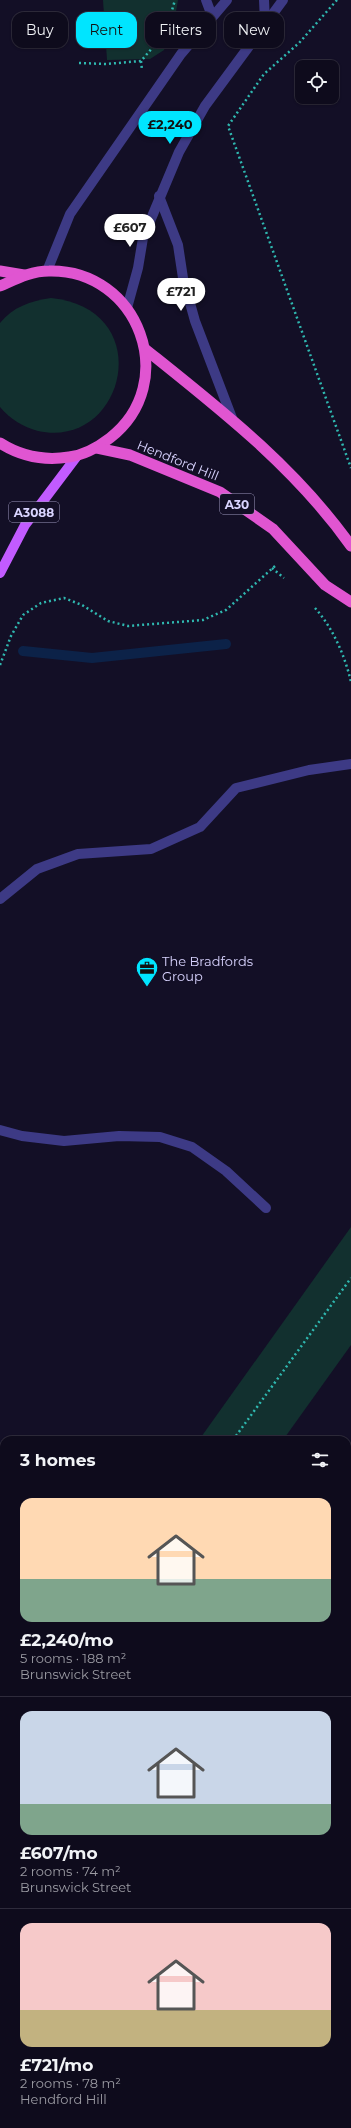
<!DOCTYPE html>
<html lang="en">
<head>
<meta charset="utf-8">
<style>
	body { margin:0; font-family:Montserrat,sans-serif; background:#171425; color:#f1f3f6; height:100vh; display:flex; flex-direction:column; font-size:15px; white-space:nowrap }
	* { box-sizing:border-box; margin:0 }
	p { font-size:13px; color:#9b9ba3 }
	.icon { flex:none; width:22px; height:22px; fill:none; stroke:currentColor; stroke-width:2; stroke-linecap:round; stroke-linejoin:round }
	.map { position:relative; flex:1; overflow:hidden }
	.sheet { position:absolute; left:0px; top:1436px; width:351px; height:692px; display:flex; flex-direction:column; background:#0e0b1c; border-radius:12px 12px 0 0; box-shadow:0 1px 3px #0004,0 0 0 1px #2e2b3b }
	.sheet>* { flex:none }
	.guide { position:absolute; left:12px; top:12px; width:327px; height:36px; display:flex; gap:8px }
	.tools { position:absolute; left:295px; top:60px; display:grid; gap:8px }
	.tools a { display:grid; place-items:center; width:44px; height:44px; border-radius:8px; background:#0e0b1c; box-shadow:0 1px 3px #0004,0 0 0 1px #2e2b3b; font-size:20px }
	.price { position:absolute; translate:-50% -34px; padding:0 9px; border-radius:14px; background:#fff; color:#222; font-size:13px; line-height:26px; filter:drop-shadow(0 1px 2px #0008) }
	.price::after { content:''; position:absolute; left:50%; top:24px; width:12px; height:9px; margin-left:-6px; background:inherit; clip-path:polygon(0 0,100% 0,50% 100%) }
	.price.selected { background:#00e5ff; color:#111 }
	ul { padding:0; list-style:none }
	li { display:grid; align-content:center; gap:8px; height:212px; padding:0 20px }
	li+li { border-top:1px solid #2e2b3b }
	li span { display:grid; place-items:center; height:124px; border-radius:12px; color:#555 }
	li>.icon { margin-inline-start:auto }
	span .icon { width:72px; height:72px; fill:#fffc; stroke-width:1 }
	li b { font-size:17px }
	h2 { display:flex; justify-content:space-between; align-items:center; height:48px; padding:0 20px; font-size:17px }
	.pill { padding:0 14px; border-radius:12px; background:#0e0b1c; box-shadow:0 1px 3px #0004,0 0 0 1px #2e2b3b; font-size:14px; line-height:36px }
	.pill.selected { background:#00e5ff; color:#111 }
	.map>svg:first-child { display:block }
	.green { fill:#12302f }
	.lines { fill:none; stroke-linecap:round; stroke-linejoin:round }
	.stream { stroke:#0c2248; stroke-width:10 }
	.path { stroke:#2fb8b0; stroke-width:2.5; stroke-dasharray:2 3; stroke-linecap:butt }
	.service { stroke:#3d3a85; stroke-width:10 }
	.minor { stroke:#3d3a85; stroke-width:10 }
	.tertiary { stroke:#3d3a85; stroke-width:10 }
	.primary { stroke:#c25bff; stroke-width:10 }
	.trunk { stroke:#e055d1; stroke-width:11 }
	.labels { text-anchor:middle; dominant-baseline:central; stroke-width:3.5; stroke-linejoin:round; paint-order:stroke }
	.shield { fill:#130f26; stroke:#9e99be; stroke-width:1 }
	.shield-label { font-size:12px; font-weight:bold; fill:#d9d4ff }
	.street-label { font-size:13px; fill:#d9d4ff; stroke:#130f26 }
	.poi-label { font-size:13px; fill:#d9d4ff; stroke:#130f26; text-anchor:start }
</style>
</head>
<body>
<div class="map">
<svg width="351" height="2128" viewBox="0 0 351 2128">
	<rect width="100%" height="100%" fill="#130f26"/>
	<!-- green -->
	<g class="green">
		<polygon points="103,0 178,0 173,29 164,50 150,59 107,60"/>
		<path d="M51 298C159 309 125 450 38 431 23 427 10 419 0 407V323C13 307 30 301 51 298Z"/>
		<polygon points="351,1227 351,1345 283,1440 199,1440"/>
		<polygon points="4,1709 4,1836 0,1841 0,1715"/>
		<polygon points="347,1870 351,1882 351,2107 347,2108"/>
		<polygon points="4,1903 4,2124 231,2124 202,2128 0,2128 0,1904"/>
	</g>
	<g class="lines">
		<!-- stream -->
		<polyline class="stream" points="23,651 92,658 226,644"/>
		<!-- path -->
		<g class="path">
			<polyline points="337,0 299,43 264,74 228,126 351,468"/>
			<polyline points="162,41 160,39 168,24 175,0"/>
			<polyline points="141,61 142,70"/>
			<polyline points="79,63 106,64 141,61 160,39"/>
			<polyline points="272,568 284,578"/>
			<path d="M315 608C333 628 345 656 351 682"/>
			<polyline points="0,665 11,636 23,615 41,603 64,598 82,605 108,621 128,626 203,620 226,610 275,566"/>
			<polyline points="233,1440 351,1278"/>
			<polyline points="0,1759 4,1754"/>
		</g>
		<!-- service -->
		<g class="service">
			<polyline points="0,899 37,869 78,854 151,849 200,827 236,788 309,770 351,764"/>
			<polyline points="0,1130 22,1136 64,1141 119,1136 160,1137 192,1147 226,1171 266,1208"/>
		</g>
		<!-- minor -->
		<g class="minor">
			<polyline points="206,0 212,16"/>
			<polyline points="347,1491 351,1490"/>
		</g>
		<!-- tertiary -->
		<g class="tertiary">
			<polyline points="264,0 265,22"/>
			<polyline points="159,196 178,245 183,278 195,321 232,418"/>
			<polyline points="47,271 70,214 181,54 227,0"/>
			<polyline points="127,308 138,268 143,238 179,152 205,106 283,0"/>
		</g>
		<!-- primary -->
		<polyline class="primary" points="0,573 25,525 77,456"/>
		<!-- trunk -->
		<g class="trunk">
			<polyline points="0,271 24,275"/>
			<path d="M0 286C16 279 31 271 49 271 139 269 181 383 110 438 97 448 85 455 69 457 44 461 22 457 0 443"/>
			<path d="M145 349C220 409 295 467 351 546"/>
			<polyline points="97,448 130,455 220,492 273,529 325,585 351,602"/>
		</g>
	</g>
	<!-- icons -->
	<defs>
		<g id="office-pin" transform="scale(1.15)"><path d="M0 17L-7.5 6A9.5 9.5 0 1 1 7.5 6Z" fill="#00e5ff" stroke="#130f26"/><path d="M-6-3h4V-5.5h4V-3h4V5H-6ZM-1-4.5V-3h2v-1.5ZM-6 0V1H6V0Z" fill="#111"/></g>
	</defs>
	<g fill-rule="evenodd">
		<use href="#office-pin" x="147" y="968"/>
	</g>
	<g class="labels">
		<!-- shield labels -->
		<g class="shield">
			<rect x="220" y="494" width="34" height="20" rx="3"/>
			<rect x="9" y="502" width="50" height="20" rx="3"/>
		</g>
		<g class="shield-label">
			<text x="237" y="504">A30</text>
			<text x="34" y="512">A3088</text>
		</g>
		<!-- street labels -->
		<g class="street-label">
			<text transform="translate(178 460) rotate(22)">Hendford Hill</text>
		</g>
		<!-- poi labels -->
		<g class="poi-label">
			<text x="162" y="961">The Bradfords<tspan x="162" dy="15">Group</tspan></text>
		</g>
	</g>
</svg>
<div class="tools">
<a><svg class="icon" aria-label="locate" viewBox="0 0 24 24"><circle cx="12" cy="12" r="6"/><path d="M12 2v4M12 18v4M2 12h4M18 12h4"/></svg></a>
</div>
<b class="price selected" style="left:170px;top:145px">£2,240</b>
<b class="price" style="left:130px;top:248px">£607</b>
<b class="price" style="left:181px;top:312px">£721</b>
<div class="guide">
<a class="pill">Buy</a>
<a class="pill selected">Rent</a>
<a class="pill">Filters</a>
<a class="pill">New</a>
</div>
<section class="sheet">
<h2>3 homes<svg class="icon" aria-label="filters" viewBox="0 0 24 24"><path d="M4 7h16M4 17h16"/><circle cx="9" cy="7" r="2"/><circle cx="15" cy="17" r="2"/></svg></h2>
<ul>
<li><span style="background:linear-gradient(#ffd9b3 65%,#7fa58c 0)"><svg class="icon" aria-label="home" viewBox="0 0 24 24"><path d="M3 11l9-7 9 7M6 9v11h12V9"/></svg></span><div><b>£2,240/mo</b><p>5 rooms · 188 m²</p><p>Brunswick Street</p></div></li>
<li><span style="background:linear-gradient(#c9d6e8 75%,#7fa58c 0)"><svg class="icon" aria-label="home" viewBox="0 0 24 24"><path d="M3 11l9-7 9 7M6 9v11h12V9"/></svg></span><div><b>£607/mo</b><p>2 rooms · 74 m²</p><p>Brunswick Street</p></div></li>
<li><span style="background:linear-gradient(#f6c9c9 70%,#c2b280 0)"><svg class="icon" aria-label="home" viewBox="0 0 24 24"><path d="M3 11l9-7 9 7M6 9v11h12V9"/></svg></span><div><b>£721/mo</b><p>2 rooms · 78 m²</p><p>Hendford Hill</p></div></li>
</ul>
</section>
</div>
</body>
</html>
